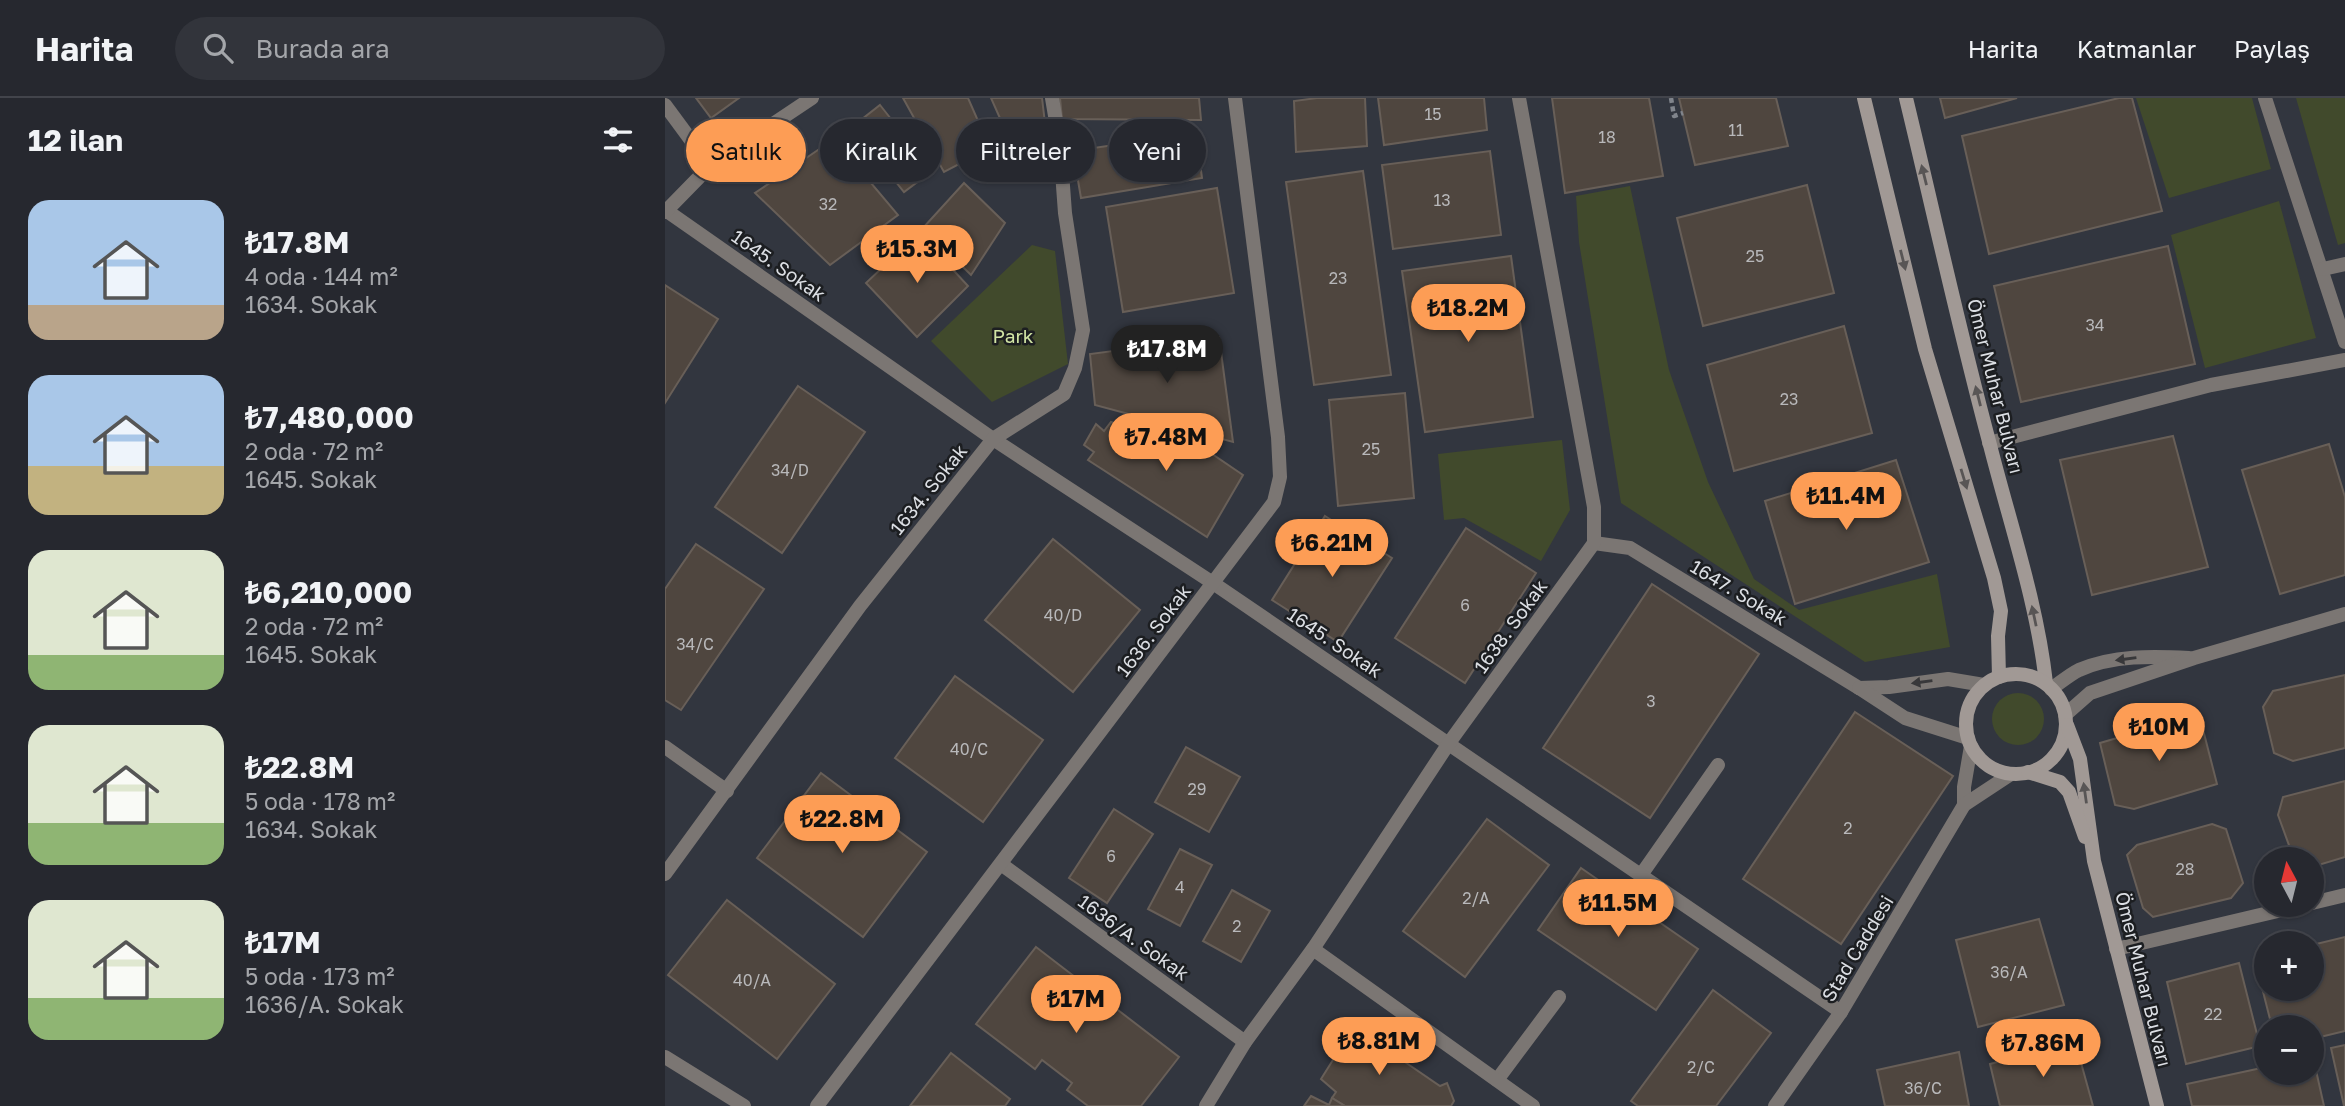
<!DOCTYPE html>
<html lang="tr">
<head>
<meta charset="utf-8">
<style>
	body { margin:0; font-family:"Golos Text",sans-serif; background:#32343b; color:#f1f3f6; height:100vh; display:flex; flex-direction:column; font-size:26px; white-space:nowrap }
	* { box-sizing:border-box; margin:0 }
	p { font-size:23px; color:#a4a6aa }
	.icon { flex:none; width:38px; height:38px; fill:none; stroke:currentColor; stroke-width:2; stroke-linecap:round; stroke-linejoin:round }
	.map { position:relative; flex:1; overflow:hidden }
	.side { display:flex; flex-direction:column; background:#26282f; width:665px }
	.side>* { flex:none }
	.guide { position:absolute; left:21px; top:21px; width:665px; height:63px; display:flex; gap:14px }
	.needle { width:46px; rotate:353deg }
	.buttons { position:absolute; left:1589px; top:749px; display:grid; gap:14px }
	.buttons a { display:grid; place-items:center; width:70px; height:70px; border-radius:50%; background:#26282f; box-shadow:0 2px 5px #0004,0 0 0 2px #42444b; font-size:35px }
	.price { position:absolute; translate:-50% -60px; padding:0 16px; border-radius:24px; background:#fd9d55; color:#111; font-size:23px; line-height:46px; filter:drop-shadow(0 2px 4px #0008) }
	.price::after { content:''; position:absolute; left:50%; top:42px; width:21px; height:16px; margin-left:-10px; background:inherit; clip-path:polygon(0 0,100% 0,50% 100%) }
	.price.selected { background:#222; color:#fff }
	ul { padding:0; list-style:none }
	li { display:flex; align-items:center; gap:21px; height:175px; padding:0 28px }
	li span { display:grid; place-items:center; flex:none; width:196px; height:140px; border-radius:21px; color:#555 }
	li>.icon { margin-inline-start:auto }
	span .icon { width:84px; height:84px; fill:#fffc; stroke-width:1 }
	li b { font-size:30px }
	h2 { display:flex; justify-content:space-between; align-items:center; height:84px; padding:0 28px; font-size:30px }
	.chip { padding:0 24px; border-radius:32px; background:#26282f; box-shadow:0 2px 5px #0004,0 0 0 2px #42444b; font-size:24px; line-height:63px }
	.chip.selected { background:#fd9d55; color:#111 }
	header { display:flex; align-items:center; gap:42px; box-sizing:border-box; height:98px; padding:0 35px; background:#26282f; border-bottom:2px solid #42444b }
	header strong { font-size:33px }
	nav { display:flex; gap:38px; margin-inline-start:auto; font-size:24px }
	.search { width:490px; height:63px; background:#32343b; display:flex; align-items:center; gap:18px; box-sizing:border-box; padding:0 24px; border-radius:38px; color:#a4a6aa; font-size:26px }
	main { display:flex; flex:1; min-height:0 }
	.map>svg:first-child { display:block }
	.green { fill:#414a2c }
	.building { fill:#4f463f; stroke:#685f58; stroke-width:2 }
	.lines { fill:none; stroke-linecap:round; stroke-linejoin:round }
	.path { stroke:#81858c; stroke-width:4.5; stroke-dasharray:5 3.5; stroke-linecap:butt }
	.service { stroke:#7b7673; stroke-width:14 }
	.minor { stroke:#7b7673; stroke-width:14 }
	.tertiary { stroke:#7b7673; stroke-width:14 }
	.secondary { stroke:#a19995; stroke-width:14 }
	.oneway { fill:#585555 }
	.oneway2 { fill:#38383a }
	.labels { text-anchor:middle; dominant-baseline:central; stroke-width:5; stroke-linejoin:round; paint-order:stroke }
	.number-label { font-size:16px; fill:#b8b8ba }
	.street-label { font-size:19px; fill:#dbdee3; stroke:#1c1e21 }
	.park-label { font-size:19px; fill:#d1e4a5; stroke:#1c1e21 }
</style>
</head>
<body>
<header>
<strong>Harita</strong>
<div class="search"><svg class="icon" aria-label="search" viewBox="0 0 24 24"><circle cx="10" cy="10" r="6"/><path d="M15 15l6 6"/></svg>Burada ara</div>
<nav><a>Harita</a><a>Katmanlar</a><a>Paylaş</a></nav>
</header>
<main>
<section class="side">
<h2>12 ilan<svg class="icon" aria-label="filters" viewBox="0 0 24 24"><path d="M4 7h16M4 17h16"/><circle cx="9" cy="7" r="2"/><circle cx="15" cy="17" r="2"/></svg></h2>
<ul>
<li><span style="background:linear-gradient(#a9c7e8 75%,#b9a48a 0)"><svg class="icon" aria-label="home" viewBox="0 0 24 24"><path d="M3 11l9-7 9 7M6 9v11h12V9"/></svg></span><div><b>₺17.8M</b><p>4 oda · 144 m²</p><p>1634. Sokak</p></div></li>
<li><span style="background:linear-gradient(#a9c7e8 65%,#c2b280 0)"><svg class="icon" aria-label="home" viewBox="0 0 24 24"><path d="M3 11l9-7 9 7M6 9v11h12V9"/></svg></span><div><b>₺7,480,000</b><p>2 oda · 72 m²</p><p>1645. Sokak</p></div></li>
<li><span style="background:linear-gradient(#dfe7d0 75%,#8fb573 0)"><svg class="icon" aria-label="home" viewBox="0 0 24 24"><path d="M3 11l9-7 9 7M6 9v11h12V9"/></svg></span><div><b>₺6,210,000</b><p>2 oda · 72 m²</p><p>1645. Sokak</p></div></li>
<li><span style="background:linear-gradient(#dfe7d0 70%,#8fb573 0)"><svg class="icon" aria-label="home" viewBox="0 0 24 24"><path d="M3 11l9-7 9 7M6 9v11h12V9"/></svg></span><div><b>₺22.8M</b><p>5 oda · 178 m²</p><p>1634. Sokak</p></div></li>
<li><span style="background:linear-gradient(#dfe7d0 70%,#8fb573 0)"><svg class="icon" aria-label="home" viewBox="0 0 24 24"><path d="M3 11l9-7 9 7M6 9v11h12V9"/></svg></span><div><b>₺17M</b><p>5 oda · 173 m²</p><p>1636/A. Sokak</p></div></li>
</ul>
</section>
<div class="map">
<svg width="1680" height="1008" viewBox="0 0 1680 1008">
	<rect width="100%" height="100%" fill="#32363f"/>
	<!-- green -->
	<g class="green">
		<polygon points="1471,0 1587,0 1606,71 1504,100"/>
		<polygon points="1631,0 1680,0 1680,145 1673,147"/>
		<polygon points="965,88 1004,272 1043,384 1089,481 1134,512 1272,476 1285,549 1200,564 956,405 914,144 911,98"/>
		<polygon points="1614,103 1651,240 1540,270 1506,137"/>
		<polygon points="367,147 390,153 403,266 327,304 266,243"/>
		<polygon points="897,342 905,412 876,463 799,420 779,422 773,356"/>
		<circle cx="1353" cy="621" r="26"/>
	</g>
	<!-- building -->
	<g class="building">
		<polygon points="31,0 74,0 46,20"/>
		<polygon points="238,0 303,0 325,50 279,74"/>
		<polygon points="326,0 377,0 386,76 361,79 354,36 338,27"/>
		<polygon points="395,0 534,0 536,22 397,21"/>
		<polygon points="652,0 700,0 702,48 631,54 629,3"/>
		<polygon points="713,0 819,0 822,32 719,47"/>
		<polygon points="887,0 984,0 998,78 900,95"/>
		<polygon points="1014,0 1111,0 1123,48 1030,67"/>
		<polygon points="1275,0 1352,0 1280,20"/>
		<polygon points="1454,0 1467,0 1497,113 1324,156 1297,38"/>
		<polygon points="215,7 267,73 239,94 187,29"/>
		<polygon points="531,35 537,80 416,100 408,53"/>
		<polygon points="169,41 233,117 165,167 90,95"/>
		<polygon points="825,53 836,137 728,151 717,67"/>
		<polygon points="698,73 726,277 649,287 621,84"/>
		<polygon points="299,85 340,125 306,177 258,130"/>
		<polygon points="1142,87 1169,195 1038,228 1012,120"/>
		<polygon points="552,90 569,195 458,214 441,109"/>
		<polygon points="254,135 303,188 252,239 201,185"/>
		<polygon points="1503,148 1530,266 1356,304 1329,188"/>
		<polygon points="846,158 868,319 760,334 737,173"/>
		<polygon points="0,187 53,221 0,305"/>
		<polygon points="1179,228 1207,335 1069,373 1042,267"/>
		<polygon points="554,239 568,344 430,307 425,256"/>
		<polygon points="133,288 200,334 117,455 50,409"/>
		<polygon points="740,295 749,400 673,408 664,302"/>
		<polygon points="446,324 547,356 578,377 542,439 423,362 429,354 419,347 431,326 439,333"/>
		<polygon points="1508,338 1543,469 1427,497 1395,362"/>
		<polygon points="1664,346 1680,399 1680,477 1615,496 1577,372"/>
		<polygon points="1231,362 1264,464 1130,506 1100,403"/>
		<polygon points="660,418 727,460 673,544 607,502"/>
		<polygon points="801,430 871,475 800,585 730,540"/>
		<polygon points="388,441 475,512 408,594 320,522"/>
		<polygon points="31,446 99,491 16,612 0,602 0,491"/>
		<polygon points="987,486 1094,556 985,720 878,650"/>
		<polygon points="1680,577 1680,650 1628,663 1609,655 1598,609 1608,593"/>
		<polygon points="290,578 378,642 318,724 230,660"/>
		<polygon points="1190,614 1288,678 1176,846 1078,781"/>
		<polygon points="1534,616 1552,686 1469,711 1450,707 1435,645"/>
		<polygon points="521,649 575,679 544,734 490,704"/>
		<polygon points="156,675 262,754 198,839 92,760"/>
		<polygon points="1680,683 1680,759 1647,769 1647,761 1629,761 1613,717 1618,699"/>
		<polygon points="449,711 488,736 442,805 404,780"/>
		<polygon points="822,721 884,767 800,879 738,833"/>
		<polygon points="1547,726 1561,731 1578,785 1566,800 1488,819 1478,810 1462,757 1472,747"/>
		<polygon points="515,751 547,767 515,828 483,811"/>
		<polygon points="916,770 1033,851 991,912 873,832"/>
		<polygon points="567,792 605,813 576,864 538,843"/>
		<polygon points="62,802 170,886 112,961 3,877"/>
		<polygon points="1374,821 1399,907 1313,929 1291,842"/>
		<polygon points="1680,839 1680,933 1647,941 1647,929 1607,929 1590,862 1601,859 1601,891 1647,891 1647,847"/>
		<polygon points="371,849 514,959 476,1008 423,1008 402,992 407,985 377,962 370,971 311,926"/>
		<polygon points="1574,865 1595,948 1521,966 1502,884"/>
		<polygon points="1048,892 1106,935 1051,1008 973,1008 966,1003"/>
		<polygon points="697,927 699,936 775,988 782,985 789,1003 786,1008 680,1008 667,1000 671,994 656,981 678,946 683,933"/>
		<polygon points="1410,943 1428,1008 1335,1008 1325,966"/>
		<polygon points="1680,947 1680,1008 1679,1008 1666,950"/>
		<polygon points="1294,954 1304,1008 1220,1008 1212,972"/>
		<polygon points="286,955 345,1001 340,1008 245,1008"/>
		<polygon points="1647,959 1648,959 1659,1008 1527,1008 1522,986 1601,969 1601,975 1647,975"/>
		<polygon points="646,998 664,1007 667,1000 680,1008 639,1008"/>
	</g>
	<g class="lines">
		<!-- path -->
		<polyline class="path" points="1006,0 1009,18 1018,15"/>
		<!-- service -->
		<g class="service">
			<polyline points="976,777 1053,667"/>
			<polyline points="832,982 894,899"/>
		</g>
		<!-- minor -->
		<g class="minor">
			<polyline points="1600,0 1680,244"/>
			<polyline points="0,7 45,68"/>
			<polyline points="2,113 328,341 548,485 1176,914"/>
			<polyline points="1658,171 1680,166"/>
			<polyline points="1324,345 1546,287 1680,262"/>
			<polyline points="929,445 965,450 1194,590"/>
			<polyline points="0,649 62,693"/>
			<polyline points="336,766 580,944"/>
			<polyline points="0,776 195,508 328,341 399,296 410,270 418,232 400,115 395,47 387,0"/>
			<polyline points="1647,805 1680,797"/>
			<polyline points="648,851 868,1008"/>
			<polyline points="1451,851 1638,807"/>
			<polyline points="0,959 79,1008"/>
			<polyline points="152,1008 609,404 615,379 613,339 570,0"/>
			<polyline points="541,1008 580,944 648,851 784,645 929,445 929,409 854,0"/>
		</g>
		<!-- tertiary -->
		<g class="tertiary">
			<polyline points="0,114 45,68 147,0"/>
			<polyline points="1194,590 1224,589 1283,581 1319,587"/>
			<polyline points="1194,590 1240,620 1303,640"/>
			<path d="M1386 591C1395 585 1404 577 1414 572 1448 557 1488 558 1524 560"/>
			<polyline points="1400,617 1425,595 1529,560 1680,516"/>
			<polyline points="1299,707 1299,689 1306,648"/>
			<polyline points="1110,1008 1176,914 1299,707 1346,676"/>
		</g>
		<!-- secondary -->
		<g class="secondary">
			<polyline points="1199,0 1260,251 1329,480 1336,513 1333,538 1334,579"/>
			<path d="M1241 0C1269 116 1294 232 1325 347 1345 426 1372 504 1381 585"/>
			<circle cx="1351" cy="626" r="50"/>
			<polyline points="1402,627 1415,661 1429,763 1492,1008"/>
			<polyline points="1363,674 1395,684 1404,694 1420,739"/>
		</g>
	</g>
	<!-- one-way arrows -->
	<defs><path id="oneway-solid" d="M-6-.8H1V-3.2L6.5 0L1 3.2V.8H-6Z" transform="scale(1.75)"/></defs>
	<g class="oneway">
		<use href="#oneway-solid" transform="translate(1259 77) rotate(-104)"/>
		<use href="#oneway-solid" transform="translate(1238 162) rotate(76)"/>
		<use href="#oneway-solid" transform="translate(1313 298) rotate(-104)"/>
		<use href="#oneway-solid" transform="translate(1299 381) rotate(73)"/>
		<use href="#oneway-solid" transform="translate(1369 518) rotate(-102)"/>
		<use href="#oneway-solid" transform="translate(1420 695) rotate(-98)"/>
	</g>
	<g class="oneway2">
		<use href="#oneway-solid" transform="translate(1461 561) rotate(172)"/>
		<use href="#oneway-solid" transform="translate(1257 584) rotate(172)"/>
	</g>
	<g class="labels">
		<!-- number labels -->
		<g class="number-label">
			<text x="768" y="16">15</text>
			<text x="1071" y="32">11</text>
			<text x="942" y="39">18</text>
			<text x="777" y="102">13</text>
			<text x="163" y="106">32</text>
			<text x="1090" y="158">25</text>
			<text x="673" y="180">23</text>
			<text x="1430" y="227">34</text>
			<text x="1124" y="301">23</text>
			<text x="706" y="351">25</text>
			<text x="125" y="372">34/D</text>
			<text x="800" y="507">6</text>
			<text x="398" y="517">40/D</text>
			<text x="30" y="546">34/C</text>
			<text x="986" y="603">3</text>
			<text x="304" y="651">40/C</text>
			<text x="532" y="691">29</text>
			<text x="1183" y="730">2</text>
			<text x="446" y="758">6</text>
			<text x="1520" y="771">28</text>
			<text x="515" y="789">4</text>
			<text x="811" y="800">2/A</text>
			<text x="572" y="828">2</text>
			<text x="1344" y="874">36/A</text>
			<text x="87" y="882">40/A</text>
			<text x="1548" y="916">22</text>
			<text x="1036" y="969">2/C</text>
			<text x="1258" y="990">36/C</text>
		</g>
		<!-- street labels -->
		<g class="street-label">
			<text transform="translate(114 167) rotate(35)">1645. Sokak</text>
			<text transform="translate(1331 288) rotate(76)">Ömer Muhar Bulvarı</text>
			<text transform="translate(263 391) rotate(-51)">1634. Sokak</text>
			<text transform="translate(1074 494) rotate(31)">1647. Sokak</text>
			<text transform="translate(845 528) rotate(-54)">1638. Sokak</text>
			<text transform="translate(488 532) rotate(-53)">1636. Sokak</text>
			<text transform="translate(670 544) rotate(34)">1645. Sokak</text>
			<text transform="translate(469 839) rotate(36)">1636/A. Sokak</text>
			<text transform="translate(1192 850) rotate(-59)">Stad Caddesi</text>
			<text transform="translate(1479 881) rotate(76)">Ömer Muhar Bulvarı</text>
		</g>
		<!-- park labels -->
		<g class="park-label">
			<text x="348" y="237">Park</text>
		</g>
	</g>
</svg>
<div class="buttons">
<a><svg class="needle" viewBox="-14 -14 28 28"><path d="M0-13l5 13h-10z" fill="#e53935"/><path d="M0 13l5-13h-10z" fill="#a4a6aa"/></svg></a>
<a>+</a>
<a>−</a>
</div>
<b class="price" style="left:252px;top:187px">₺15.3M</b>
<b class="price" style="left:803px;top:246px">₺18.2M</b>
<b class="price selected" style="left:502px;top:287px">₺17.8M</b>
<b class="price" style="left:501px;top:375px">₺7.48M</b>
<b class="price" style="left:1181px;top:434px">₺11.4M</b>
<b class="price" style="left:667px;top:481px">₺6.21M</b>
<b class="price" style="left:1494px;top:665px">₺10M</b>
<b class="price" style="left:177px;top:757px">₺22.8M</b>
<b class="price" style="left:953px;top:841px">₺11.5M</b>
<b class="price" style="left:411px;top:937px">₺17M</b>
<b class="price" style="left:714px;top:979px">₺8.81M</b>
<b class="price" style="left:1378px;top:981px">₺7.86M</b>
<div class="guide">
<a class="chip selected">Satılık</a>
<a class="chip">Kiralık</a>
<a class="chip">Filtreler</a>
<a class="chip">Yeni</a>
</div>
</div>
</main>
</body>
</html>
